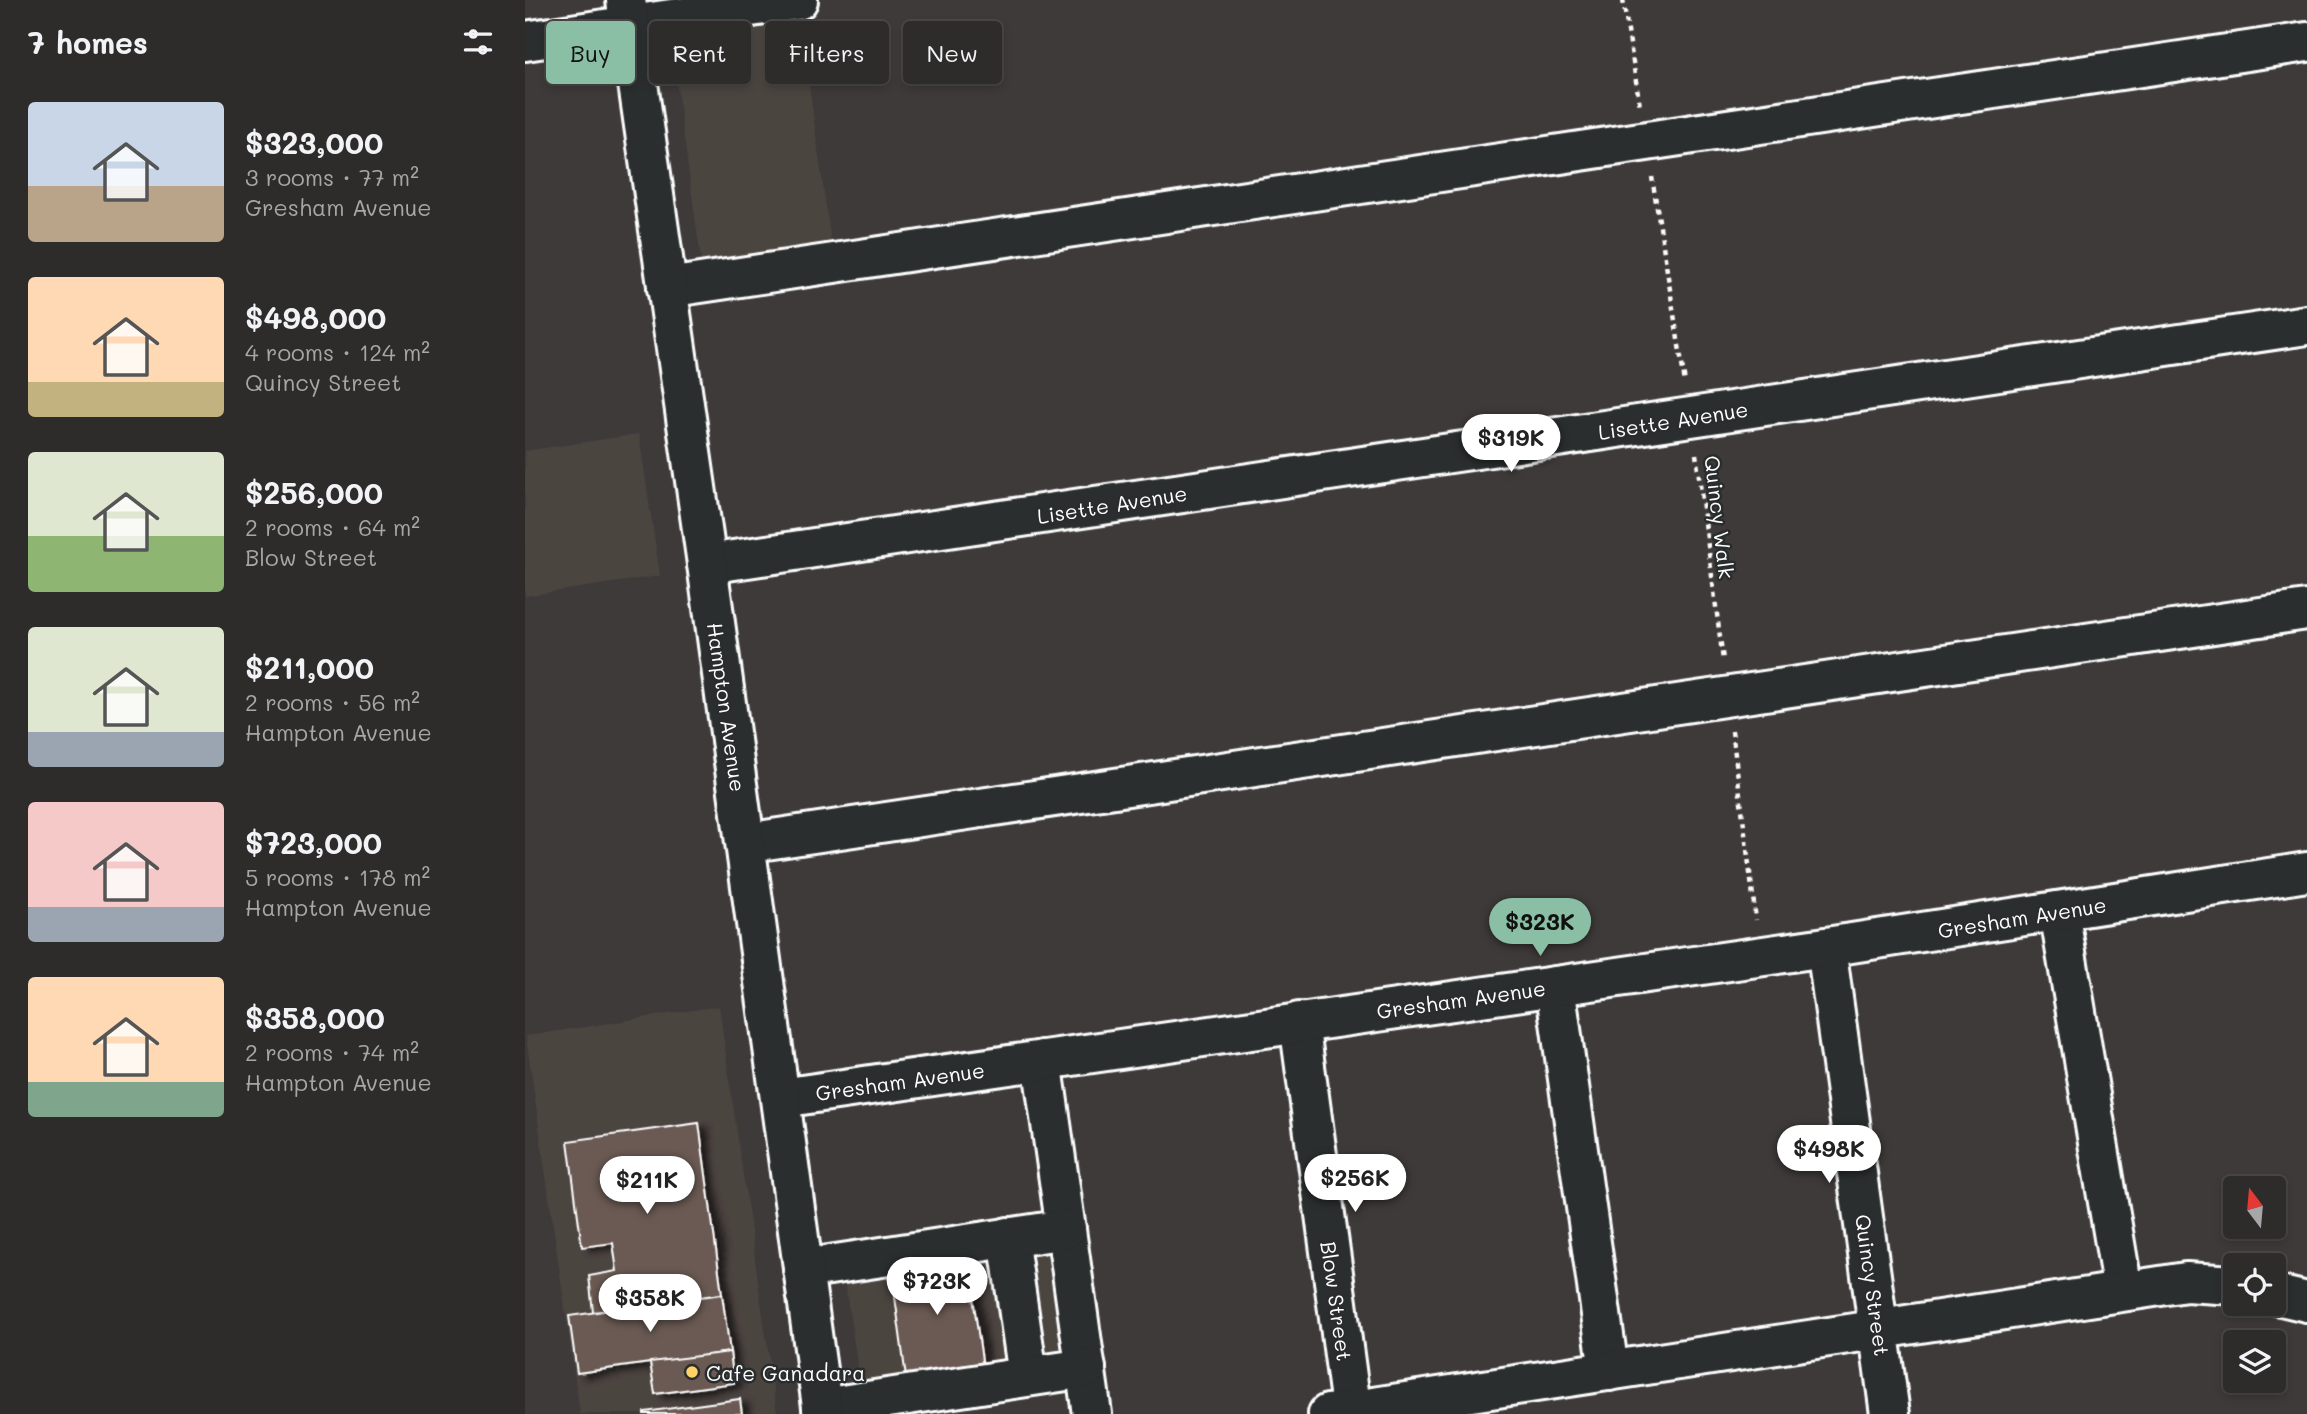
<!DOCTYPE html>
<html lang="en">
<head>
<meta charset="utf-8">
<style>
	body { margin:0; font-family:Mali,sans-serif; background:#363433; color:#f1f3f6; height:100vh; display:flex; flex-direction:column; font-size:26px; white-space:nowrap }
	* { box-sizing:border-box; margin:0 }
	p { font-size:23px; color:#a7a7a9 }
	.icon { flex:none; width:38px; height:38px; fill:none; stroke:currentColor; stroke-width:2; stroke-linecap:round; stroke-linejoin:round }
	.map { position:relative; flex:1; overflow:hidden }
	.sheet { display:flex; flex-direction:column; background:#2e2c2b; width:525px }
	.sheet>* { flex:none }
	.banner { position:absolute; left:21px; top:21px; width:665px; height:63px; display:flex; gap:14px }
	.needle { width:46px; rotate:344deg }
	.fabs { position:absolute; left:1698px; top:1176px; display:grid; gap:14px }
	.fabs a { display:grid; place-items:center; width:63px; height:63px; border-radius:7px; background:#2e2c2b; box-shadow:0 4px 10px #0003,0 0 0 2px #494847; font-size:35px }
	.price { position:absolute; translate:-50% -60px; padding:0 16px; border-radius:24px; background:#fff; color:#222; font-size:23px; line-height:46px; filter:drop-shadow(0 2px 4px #0008) }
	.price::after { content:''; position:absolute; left:50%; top:42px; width:21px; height:16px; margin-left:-10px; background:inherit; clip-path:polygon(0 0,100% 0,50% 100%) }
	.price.current { background:#8abfa5; color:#111 }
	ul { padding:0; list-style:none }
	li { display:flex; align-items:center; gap:21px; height:175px; padding:0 28px }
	li span { display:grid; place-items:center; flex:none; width:196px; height:140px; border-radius:7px; color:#555 }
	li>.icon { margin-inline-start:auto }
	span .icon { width:84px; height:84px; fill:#fffc; stroke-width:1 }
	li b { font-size:30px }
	h2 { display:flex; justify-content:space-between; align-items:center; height:84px; padding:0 28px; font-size:30px }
	.chip { padding:0 24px; border-radius:7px; background:#2e2c2b; box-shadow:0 4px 10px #0003,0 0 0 2px #494847; font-size:24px; line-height:63px }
	.chip.current { background:#8abfa5; color:#111 }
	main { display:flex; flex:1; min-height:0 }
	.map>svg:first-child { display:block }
	.built { fill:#4c4441 }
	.building { fill:#6b5a53; stroke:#fff; stroke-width:2; filter:url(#shadow) }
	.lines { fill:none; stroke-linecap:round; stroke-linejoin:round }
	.minor-casing { stroke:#fff; stroke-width:44 }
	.major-casing { stroke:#fff; stroke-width:44 }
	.path { stroke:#fff; stroke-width:4.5; stroke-dasharray:5 5; stroke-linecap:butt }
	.minor { stroke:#2a2d2e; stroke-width:38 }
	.major { stroke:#2a2d2e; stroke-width:38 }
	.poi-dot { fill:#ffd166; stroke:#2a2d2e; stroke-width:2.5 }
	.labels { text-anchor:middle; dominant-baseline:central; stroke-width:5; stroke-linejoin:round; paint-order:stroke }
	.street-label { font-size:21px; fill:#fff; stroke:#2a2d2e }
	.poi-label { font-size:21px; fill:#fff; stroke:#2a2d2e; text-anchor:start }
</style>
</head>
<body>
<main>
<section class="sheet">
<h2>7 homes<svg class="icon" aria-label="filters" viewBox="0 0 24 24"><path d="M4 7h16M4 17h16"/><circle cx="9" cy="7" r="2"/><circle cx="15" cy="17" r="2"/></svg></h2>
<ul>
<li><span style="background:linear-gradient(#c9d6e8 60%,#b9a48a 0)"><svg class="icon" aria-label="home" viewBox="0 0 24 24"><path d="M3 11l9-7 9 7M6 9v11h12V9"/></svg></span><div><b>$323,000</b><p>3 rooms · 77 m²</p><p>Gresham Avenue</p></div></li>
<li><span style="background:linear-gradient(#ffd9b3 75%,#c2b280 0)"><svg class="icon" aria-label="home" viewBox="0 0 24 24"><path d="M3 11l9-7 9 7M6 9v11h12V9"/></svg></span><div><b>$498,000</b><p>4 rooms · 124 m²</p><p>Quincy Street</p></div></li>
<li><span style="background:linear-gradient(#dfe7d0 60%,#8fb573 0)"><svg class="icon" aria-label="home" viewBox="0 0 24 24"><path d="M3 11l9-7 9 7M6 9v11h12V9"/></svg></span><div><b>$256,000</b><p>2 rooms · 64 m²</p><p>Blow Street</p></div></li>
<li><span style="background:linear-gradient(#dfe7d0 75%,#9aa5b1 0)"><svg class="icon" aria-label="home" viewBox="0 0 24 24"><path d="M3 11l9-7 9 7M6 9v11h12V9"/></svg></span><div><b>$211,000</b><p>2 rooms · 56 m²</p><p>Hampton Avenue</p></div></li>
<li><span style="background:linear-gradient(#f6c9c9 75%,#9aa5b1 0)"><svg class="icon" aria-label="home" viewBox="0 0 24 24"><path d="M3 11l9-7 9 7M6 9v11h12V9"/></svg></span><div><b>$723,000</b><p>5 rooms · 178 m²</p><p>Hampton Avenue</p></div></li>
<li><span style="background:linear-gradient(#ffd9b3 75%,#7fa58c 0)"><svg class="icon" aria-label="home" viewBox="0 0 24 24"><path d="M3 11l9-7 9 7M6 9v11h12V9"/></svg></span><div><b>$358,000</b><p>2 rooms · 74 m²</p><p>Hampton Avenue</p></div></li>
</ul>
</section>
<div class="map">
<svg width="1782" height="1414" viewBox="0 0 1782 1414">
	<defs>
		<filter id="shadow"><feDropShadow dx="8" dy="4.5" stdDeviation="3.5" flood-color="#0009"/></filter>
	</defs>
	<rect width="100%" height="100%" fill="#3e3a39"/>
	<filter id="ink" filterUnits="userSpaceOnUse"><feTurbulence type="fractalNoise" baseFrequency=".0143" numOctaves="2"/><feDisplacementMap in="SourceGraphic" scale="14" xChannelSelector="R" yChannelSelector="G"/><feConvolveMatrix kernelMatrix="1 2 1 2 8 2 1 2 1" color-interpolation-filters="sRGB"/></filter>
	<g filter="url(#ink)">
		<!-- built -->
		<g class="built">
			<polygon points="274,13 307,250 177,267 146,45 154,31"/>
			<polygon points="114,434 135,576 0,596 0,451"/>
			<polygon points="194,1006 252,1414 55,1414 1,1036"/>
			<polygon points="528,1216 552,1377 339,1407 314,1247"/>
		</g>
		<!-- building -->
		<g class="building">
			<polygon points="174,1123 197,1294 68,1312 64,1276 92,1271 88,1243 57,1247 43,1141"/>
			<polygon points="441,1249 459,1374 382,1385 365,1260"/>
			<polygon points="197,1294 205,1352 52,1373 44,1316"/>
			<polygon points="205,1352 209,1383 130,1394 125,1362"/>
			<polygon points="215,1399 217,1414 119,1414 119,1412"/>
		</g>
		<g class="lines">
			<!-- minor casing -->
			<g class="minor-casing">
				<g id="minor">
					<polyline points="0,41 273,0"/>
					<polyline points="142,288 1782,42"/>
					<polyline points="182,564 1782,325"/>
					<polyline points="221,843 1782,610"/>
					<polyline points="1534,911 1598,1291"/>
					<polyline points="1301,947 1365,1414"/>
					<polyline points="1030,986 1084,1371"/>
					<polyline points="774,1022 827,1414"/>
					<polyline points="517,1060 567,1414"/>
					<polyline points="256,1098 1301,947 1782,872"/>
					<polyline points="483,1237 503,1376"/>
					<polyline points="278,1269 541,1229"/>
					<polyline points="1748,1294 1782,1302"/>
					<polyline points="297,1408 561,1368"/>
					<polyline points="803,1414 1661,1282 1710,1285"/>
				</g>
			</g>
			<!-- major casing -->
			<g class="major-casing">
				<polyline id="major" points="101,0 182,564 298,1414"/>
			</g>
			<!-- path -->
			<g class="path">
				<polyline points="1098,0 1115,106"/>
				<polyline points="1127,177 1160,383"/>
				<polyline points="1171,454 1198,660"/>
				<polyline points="1207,731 1231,920"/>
			</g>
			<!-- minor -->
			<use href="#minor" class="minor"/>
			<!-- major -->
			<use href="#major" class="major"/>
		</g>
	</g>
	<!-- markers -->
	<circle class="poi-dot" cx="167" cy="1372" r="7"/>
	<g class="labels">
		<!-- street labels -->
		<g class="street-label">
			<text transform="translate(1148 420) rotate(-9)">Lisette Avenue</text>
			<text transform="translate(587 504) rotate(-9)">Lisette Avenue</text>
			<text transform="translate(1195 517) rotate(83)">Quincy Walk</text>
			<text transform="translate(202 707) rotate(82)">Hampton Avenue</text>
			<text transform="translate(1497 917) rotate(-9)">Gresham Avenue</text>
			<text transform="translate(936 999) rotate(-8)">Gresham Avenue</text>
			<text transform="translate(375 1081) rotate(-8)">Gresham Avenue</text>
			<text transform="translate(1348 1285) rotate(82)">Quincy Street</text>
			<text transform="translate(812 1301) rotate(82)">Blow Street</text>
		</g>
		<!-- poi labels -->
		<g class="poi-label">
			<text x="181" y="1372">Cafe Ganadara</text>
		</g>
	</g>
</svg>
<div class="fabs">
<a><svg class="needle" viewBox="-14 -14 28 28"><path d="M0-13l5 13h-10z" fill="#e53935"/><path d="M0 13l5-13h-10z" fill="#a7a7a9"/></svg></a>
<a><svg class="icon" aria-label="locate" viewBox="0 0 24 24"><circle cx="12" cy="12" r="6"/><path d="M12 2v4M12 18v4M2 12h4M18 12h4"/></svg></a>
<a><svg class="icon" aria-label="layers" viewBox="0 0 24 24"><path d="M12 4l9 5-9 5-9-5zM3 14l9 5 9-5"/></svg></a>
</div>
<b class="price" style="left:986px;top:474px">$319K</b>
<b class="price current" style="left:1015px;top:958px">$323K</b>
<b class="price" style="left:1304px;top:1185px">$498K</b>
<b class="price" style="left:830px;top:1214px">$256K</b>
<b class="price" style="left:122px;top:1216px">$211K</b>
<b class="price" style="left:412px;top:1317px">$723K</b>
<b class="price" style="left:125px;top:1334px">$358K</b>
<div class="banner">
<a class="chip current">Buy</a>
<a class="chip">Rent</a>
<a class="chip">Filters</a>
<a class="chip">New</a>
</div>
</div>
</main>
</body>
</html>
